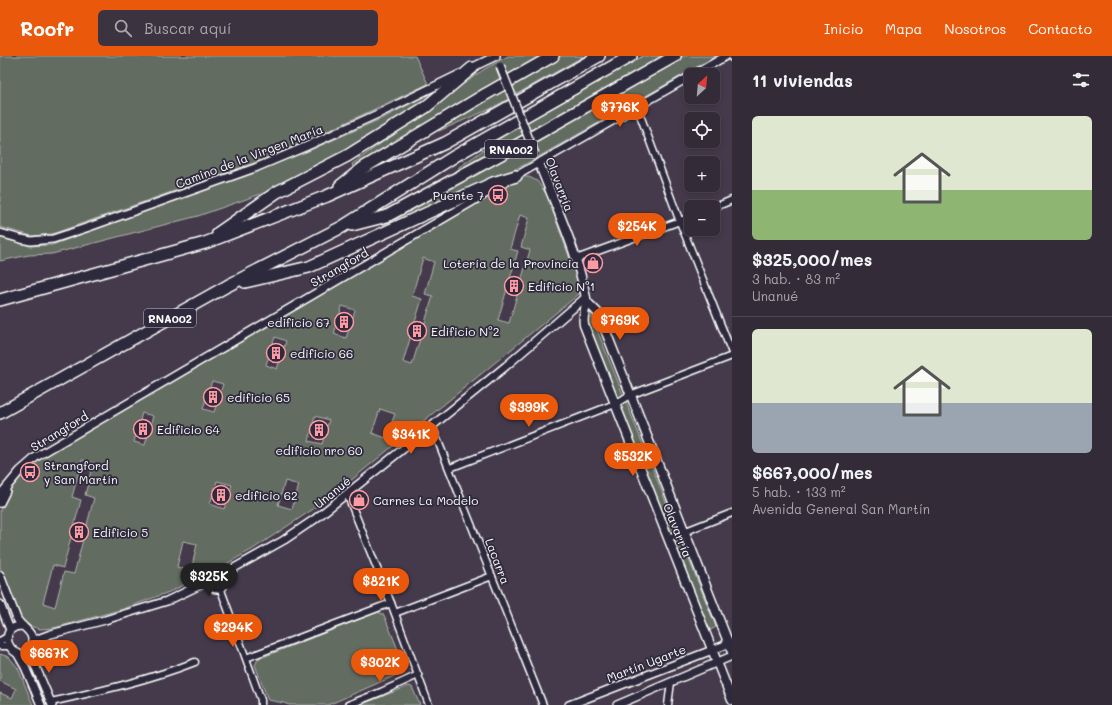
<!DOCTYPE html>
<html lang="es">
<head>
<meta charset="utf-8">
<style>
	body { margin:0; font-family:Mali,sans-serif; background:#3b3440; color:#f1f3f6; height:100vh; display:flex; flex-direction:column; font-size:15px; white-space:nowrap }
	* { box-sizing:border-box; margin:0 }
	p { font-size:13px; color:#a9a7ae }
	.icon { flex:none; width:22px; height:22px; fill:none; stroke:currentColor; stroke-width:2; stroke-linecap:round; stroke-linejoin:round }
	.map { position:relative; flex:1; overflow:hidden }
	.details { display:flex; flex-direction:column; background:#332c38; width:380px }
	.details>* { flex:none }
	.needle { width:26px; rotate:26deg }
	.fabs { position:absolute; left:684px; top:12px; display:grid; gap:8px }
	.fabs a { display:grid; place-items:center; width:36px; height:36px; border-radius:6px; background:#332c38; box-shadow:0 2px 6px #0003,0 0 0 1px #4e4853; font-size:20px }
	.price { position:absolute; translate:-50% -34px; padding:0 9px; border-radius:14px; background:#ea580c; color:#fff; font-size:13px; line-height:26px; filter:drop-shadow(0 1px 2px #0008) }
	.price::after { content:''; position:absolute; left:50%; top:24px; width:12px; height:9px; margin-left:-6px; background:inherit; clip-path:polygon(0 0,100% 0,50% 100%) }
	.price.current { background:#222; color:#fff }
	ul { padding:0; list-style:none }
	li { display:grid; align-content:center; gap:8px; height:212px; padding:0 20px }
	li+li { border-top:1px solid #4e4853 }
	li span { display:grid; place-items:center; height:124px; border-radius:6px; color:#555 }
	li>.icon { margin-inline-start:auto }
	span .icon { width:72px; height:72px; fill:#fffc; stroke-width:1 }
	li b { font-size:17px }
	h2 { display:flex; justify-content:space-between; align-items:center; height:48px; padding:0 20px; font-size:17px }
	header { display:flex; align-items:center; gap:24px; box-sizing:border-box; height:56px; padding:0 20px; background:#ea580c; color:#fff }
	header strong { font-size:19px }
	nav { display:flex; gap:22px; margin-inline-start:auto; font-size:14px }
	.search { width:280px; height:36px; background:#3b3440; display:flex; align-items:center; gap:10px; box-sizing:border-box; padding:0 14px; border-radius:6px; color:#a9a7ae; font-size:15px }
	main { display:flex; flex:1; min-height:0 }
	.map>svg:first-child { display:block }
	.green { fill:#636c60; stroke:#b1b6b0; fill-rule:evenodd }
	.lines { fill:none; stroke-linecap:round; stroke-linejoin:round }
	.minor-casing { stroke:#fff; stroke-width:9 }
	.tertiary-casing { stroke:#fff; stroke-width:10 }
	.secondary-casing { stroke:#fff; stroke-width:11 }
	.motorway-casing { stroke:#fff; stroke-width:14 }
	.minor { stroke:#2f2a3d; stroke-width:6 }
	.tertiary { stroke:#2f2a3d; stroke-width:7 }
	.secondary { stroke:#2f2a3d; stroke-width:8 }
	.motorway { stroke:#2f2a3d; stroke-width:11 }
	.tertiary-bridge-casing { stroke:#fff; stroke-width:10; stroke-linecap:butt }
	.tertiary-bridge { stroke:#2f2a3d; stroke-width:7 }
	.labels { text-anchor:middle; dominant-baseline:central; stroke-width:3.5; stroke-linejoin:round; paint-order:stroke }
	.shield { fill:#2f2a3d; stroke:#c1bfc5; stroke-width:1 }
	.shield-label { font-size:11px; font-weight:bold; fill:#fff }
	.street-label { font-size:12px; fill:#fff; stroke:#2f2a3d }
	.poi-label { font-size:12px; fill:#fff; stroke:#2f2a3d; text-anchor:start }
</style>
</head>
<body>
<header>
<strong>Roofr</strong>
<div class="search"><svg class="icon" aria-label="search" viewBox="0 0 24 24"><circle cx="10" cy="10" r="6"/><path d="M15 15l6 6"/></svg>Buscar aquí</div>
<nav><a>Inicio</a><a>Mapa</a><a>Nosotros</a><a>Contacto</a></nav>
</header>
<main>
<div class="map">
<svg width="732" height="649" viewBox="0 0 732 649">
	<rect width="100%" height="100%" fill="#443a4b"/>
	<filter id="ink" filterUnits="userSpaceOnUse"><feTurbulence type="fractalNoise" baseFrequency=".025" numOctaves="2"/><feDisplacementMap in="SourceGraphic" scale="8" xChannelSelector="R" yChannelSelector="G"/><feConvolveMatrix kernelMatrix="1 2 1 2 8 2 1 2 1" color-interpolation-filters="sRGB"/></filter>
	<g filter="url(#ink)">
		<!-- green -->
		<g class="green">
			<polygon points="0,0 415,0 428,28 304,86 254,107 52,178 32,180 0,171"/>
			<polygon points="508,0 545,0 353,111 352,108 483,14"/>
			<polygon points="561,0 584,0 492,52 439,75 437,74 487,42"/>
			<polygon points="643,0 665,0 511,87 460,114 459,113 459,111 506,78"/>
			<polygon points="684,0 716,0 524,109 385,172 383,169"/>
			<polygon points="450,27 348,100 275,133 198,160 52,198 29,199 0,205 0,181 30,190 52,189 306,96 385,61"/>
			<path d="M524 121H529L537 125 547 139 579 228 581 235 579 238 327 444 253 493 212 516 169 536 123 553 54 572 40 573 30 570 20 563 0 511V454L10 433 27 413 46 399 516 123ZM520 159 529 162 521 191 530 194 509 267 498 264 518 195 510 193ZM423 202 434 206 425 238 433 240 412 309 403 306 422 243 412 240ZM342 250 355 254 346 282 334 278ZM275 281 286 285 277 313 266 309ZM212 325 223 328 214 356 203 353ZM380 353 395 358 386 382 372 377ZM142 357 153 360 145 389 134 386ZM315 360 329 364 322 388 309 385ZM82 404 93 407 85 439 94 442 74 518 64 516 55 551 43 547 53 509 63 512 81 444 72 441ZM217 425 232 429 224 453 210 448ZM285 425 299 429 292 453 278 449ZM183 485 197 488 191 515 177 511Z"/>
			<polygon points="590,256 716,571 709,575 586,261"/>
			<polygon points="378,556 384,559 405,611 401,617 328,649 289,649 284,647 268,644 255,609 258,603"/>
			<polygon points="0,598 9,601 18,612 33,649 0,649 0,637 12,642 16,633 0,625"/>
			<polygon points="409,630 412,631 420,649 360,649"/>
		</g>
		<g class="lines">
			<!-- minor casing -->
			<g class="minor-casing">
				<g id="minor">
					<polyline points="731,0 732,2"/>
					<polyline points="637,51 680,166 732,297"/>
					<polyline points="713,152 732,144"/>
					<polyline points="576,203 691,161"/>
					<polyline points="432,370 543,649"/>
					<polyline points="450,412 615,348 630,339 732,300"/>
					<polyline points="347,438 391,547 429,649"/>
					<polyline points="668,482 732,457"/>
					<polyline points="209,526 214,533 221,534"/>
					<polyline points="221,534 261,644 261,649"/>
					<path d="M221 534C226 529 225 525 224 518"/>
					<polyline points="395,557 492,520"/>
					<polyline points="0,585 7,581"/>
					<polyline points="0,590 9,590"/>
					<polyline points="246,602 391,547"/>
					<path d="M51 646C100 635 149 624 195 606"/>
					<polyline points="348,649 381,636 418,619"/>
					<polyline points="668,649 671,626"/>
				</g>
			</g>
			<!-- tertiary casing -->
			<g class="tertiary-casing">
				<g id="tertiary">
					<polyline points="469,13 496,0"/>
					<polyline points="693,19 726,0"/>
					<polyline points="0,177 21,183 31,185 41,184 53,183 89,171 255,112 305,91 382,56 460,18"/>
					<polyline points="0,439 20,415 36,401 516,120 691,20"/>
					<polyline points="0,447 6,435"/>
					<path d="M0 519 17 563C23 573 36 576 31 590 29 595 26 597 21 599 3 593 2 569 23 570"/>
					<polyline points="0,548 10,574"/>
					<polyline points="32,585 51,578 105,564 167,545 227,516 284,484 315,463 432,370 506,310 586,241"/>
					<polyline points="30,592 34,607 52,649"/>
					<polyline points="17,597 25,611 41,649"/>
					<polyline points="569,649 728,588"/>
					<polyline points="617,649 732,600"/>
				</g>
			</g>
			<!-- secondary casing -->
			<g class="secondary-casing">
				<g id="secondary">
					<path d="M539 107C556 151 577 195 586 242 587 251 582 259 584 269L732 644"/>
					<polyline points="586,245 598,257 606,276 732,596"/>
				</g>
			</g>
			<!-- motorway casing -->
			<g class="motorway-casing">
				<g id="motorway">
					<polyline points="340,130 363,112 486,38 553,0"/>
					<polyline points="352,169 387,160 514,91 675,0"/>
					<polyline points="218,177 277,136 347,100 426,51 472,12"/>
					<polyline points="245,226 309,211 493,127 516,120"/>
					<polyline points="0,244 205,187 327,140 445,87 599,0"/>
					<polyline points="0,357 227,230 342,171 455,100 631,0"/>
				</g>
			</g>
			<!-- minor -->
			<use href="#minor" class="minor"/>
			<!-- tertiary -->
			<use href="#tertiary" class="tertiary"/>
			<!-- secondary -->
			<use href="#secondary" class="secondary"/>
			<!-- motorway -->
			<use href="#motorway" class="motorway"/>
			<!-- tertiary-bridge casing -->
			<g class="tertiary-bridge-casing">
				<polyline id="tertiary-bridge" points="500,10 535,98"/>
			</g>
			<!-- tertiary-bridge -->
			<use href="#tertiary-bridge" class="tertiary-bridge"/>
		</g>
	</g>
	<!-- icons -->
	<defs>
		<g id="bus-ring" transform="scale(1)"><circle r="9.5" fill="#2f2a3d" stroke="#ff9aa2" stroke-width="1.5"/><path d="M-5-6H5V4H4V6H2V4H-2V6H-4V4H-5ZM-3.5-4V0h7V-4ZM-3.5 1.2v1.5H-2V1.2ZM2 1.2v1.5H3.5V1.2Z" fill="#ff9aa2"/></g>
		<g id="shop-ring" transform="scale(1)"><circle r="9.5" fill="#2f2a3d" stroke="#ff9aa2" stroke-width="1.5"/><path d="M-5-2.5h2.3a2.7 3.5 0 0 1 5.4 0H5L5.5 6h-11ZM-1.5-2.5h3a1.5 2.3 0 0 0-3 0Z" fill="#ff9aa2"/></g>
		<g id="building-ring" transform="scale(1)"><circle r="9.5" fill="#2f2a3d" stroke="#ff9aa2" stroke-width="1.5"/><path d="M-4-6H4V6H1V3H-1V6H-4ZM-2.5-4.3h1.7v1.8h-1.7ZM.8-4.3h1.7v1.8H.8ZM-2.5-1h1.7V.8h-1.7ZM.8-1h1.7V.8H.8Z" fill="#ff9aa2"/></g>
	</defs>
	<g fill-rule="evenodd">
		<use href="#bus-ring" x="498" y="139"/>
		<use href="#shop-ring" x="593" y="207"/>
		<use href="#building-ring" x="514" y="230"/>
		<use href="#building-ring" x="344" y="266"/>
		<use href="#building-ring" x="417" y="275"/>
		<use href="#building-ring" x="276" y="297"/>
		<use href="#building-ring" x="213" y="341"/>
		<use href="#building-ring" x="143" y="373"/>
		<use href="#building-ring" x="319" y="374"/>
		<use href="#bus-ring" x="30" y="416"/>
		<use href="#building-ring" x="221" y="439"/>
		<use href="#shop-ring" x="359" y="444"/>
		<use href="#building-ring" x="79" y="476"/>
	</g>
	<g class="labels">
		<!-- shield labels -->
		<g class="shield">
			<rect x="485" y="84" width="52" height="18" rx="3"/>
			<rect x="144" y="253" width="52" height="18" rx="3"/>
		</g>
		<g class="shield-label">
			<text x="511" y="93">RNA002</text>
			<text x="170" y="262">RNA002</text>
		</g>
		<!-- street labels -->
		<g class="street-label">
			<text transform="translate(249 100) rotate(-21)">Camino de la Virgen María</text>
			<text transform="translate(560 128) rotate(69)">Olavarría</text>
			<text transform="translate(339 211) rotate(-30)">Strangford</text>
			<text transform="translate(59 375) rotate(-31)">Strangford</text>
			<text transform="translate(332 436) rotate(-39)">Unanué</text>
			<text transform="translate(678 474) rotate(68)">Olavarría</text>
			<text transform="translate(498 505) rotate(69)">Lacarra</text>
			<text transform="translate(646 607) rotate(-21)">Martín Ugarte</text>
		</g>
		<!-- poi labels -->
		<g class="poi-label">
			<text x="484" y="139" text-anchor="end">Puente 7</text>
			<text x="579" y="207" text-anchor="end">Lotería de la Provincia</text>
			<text x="528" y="230">Edificio N°1</text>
			<text x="330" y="266" text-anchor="end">edificio 67</text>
			<text x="431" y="275">Edificio N°2</text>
			<text x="290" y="297">edificio 66</text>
			<text x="227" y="341">edificio 65</text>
			<text x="157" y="373">Edificio 64</text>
			<text x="319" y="394" text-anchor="middle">edificio nro 60</text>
			<text x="44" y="409">Strangford<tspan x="44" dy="14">y San Martín</tspan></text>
			<text x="235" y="439">edificio 62</text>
			<text x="373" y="444">Carnes La Modelo</text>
			<text x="93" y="476">Edificio 5</text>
		</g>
	</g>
</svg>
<div class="fabs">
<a><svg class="needle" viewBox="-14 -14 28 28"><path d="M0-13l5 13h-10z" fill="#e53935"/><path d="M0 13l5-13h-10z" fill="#a9a7ae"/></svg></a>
<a><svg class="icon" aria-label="locate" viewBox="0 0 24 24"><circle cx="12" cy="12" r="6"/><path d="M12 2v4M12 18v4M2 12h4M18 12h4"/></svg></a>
<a>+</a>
<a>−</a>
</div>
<b class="price" style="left:620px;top:72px">$776K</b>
<b class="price" style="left:637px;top:191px">$254K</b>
<b class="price" style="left:620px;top:285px">$769K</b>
<b class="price" style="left:529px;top:372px">$399K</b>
<b class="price" style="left:411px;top:399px">$341K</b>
<b class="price" style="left:633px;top:421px">$532K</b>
<b class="price current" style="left:209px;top:541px">$325K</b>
<b class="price" style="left:381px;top:546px">$821K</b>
<b class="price" style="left:233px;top:592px">$294K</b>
<b class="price" style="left:49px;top:618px">$667K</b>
<b class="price" style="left:380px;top:627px">$302K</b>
</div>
<section class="details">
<h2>11 viviendas<svg class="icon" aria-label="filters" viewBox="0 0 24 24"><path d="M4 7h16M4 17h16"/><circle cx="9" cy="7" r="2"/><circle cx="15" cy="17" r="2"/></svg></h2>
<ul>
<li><span style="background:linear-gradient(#dfe7d0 60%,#8fb573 0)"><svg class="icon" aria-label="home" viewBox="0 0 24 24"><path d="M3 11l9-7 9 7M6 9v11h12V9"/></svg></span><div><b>$325,000/mes</b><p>3 hab. · 83 m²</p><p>Unanué</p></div></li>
<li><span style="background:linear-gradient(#dfe7d0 60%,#9aa5b1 0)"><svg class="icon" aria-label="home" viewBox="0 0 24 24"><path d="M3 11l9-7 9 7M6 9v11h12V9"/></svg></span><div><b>$667,000/mes</b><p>5 hab. · 133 m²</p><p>Avenida General San Martín</p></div></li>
</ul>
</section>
</main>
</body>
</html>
